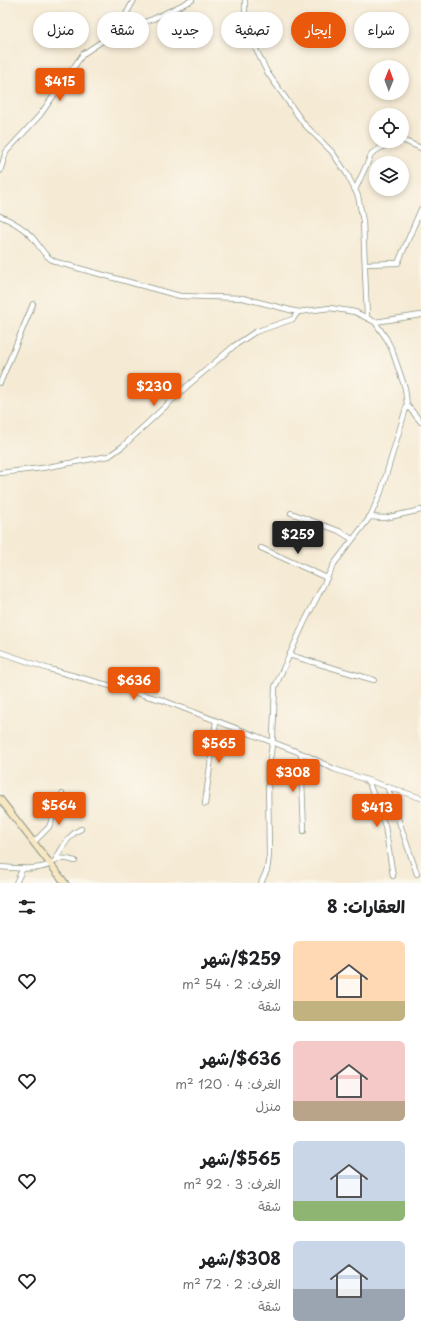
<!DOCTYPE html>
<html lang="ar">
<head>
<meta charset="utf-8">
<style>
	body { margin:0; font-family:"Playpen Sans","Playpen Sans Arabic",sans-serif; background:#f2f2f2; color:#202124; direction:rtl; height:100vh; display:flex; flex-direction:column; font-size:15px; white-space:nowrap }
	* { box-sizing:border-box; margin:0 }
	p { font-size:13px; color:#757577 }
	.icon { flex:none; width:22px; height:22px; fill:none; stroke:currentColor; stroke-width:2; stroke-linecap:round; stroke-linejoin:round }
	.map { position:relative; height:883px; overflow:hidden; direction:ltr }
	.details { display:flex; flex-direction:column; background:#fff; flex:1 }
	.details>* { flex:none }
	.guide { position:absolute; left:12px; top:12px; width:397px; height:36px; direction:rtl; display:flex; gap:8px }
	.needle { width:26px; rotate:1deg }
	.tools { position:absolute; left:369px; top:60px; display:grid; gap:8px }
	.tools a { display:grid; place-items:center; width:40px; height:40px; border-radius:50%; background:#fff; box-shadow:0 2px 6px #0003; font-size:20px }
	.price { position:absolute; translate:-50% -34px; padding:0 9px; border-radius:4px; background:#ea580c; color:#fff; font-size:13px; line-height:26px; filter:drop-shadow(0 1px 2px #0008) }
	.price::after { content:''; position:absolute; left:50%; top:24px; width:12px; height:9px; margin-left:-6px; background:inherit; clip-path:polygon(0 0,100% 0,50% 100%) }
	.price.active { background:#222; color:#fff }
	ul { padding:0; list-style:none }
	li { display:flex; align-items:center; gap:12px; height:100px; padding:0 16px }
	li span { display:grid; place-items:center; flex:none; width:112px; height:80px; border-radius:6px; color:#555 }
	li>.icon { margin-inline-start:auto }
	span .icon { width:48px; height:48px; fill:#fffc; stroke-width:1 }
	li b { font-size:17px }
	h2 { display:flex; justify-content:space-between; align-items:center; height:48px; padding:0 16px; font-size:17px }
	.tag { padding:0 14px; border-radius:18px; background:#fff; box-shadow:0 2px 6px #0003; font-size:14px; line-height:36px }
	.tag.active { background:#ea580c; color:#fff }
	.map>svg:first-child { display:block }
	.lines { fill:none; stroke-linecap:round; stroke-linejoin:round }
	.street-casing { stroke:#8a9484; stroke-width:6 }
	.secondary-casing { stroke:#8a9484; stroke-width:8 }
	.street { stroke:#fff; stroke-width:4.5 }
	.secondary { stroke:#f7e8c3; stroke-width:6 }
</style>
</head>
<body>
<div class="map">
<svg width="421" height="883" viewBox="0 0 421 883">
	<rect width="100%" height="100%" fill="#fbf7ec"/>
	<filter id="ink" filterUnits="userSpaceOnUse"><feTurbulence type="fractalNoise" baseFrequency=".025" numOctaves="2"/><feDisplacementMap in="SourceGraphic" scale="8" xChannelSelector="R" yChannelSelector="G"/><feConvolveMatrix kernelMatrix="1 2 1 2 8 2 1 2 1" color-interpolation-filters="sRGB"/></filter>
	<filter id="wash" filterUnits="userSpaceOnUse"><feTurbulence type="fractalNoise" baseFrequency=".012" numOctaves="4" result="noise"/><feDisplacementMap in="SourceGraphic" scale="16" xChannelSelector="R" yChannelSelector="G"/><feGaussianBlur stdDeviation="0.9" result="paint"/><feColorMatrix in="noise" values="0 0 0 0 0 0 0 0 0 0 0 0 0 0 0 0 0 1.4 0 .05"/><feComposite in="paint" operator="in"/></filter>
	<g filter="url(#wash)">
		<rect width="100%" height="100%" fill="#f5ead4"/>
	</g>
	<g filter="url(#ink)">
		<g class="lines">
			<!-- street casing -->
			<g class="street-casing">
				<g id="street">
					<polyline points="245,0 245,27 267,72 304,124 332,152 347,174 358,196 363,221 367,317"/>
					<polyline points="116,32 134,0"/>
					<polyline points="402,140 421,148"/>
					<polyline points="0,171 6,152 40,115 83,54 116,32 153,19 192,0"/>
					<polyline points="355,190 372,153 393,141"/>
					<path d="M0 216C12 221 23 227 32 237 40 246 44 257 56 262L180 296 243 298 298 312 330 308 355 312 375 322 386 338 392 350 405 388 407 405 381 492 370 517 334 564 304 623 275 687 273 738 268 773 269 856 267 870 261 883"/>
					<polyline points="365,264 398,263 421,209"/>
					<polyline points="375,322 421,315"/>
					<polyline points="0,383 33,304"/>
					<polyline points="407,405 421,422"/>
					<polyline points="0,473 42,468 109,456 123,446 186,387 234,346 255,332 293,319 298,312"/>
					<polyline points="291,513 339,531 352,539"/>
					<polyline points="369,517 385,518 421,510"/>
					<polyline points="261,548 327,578"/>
					<polyline points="0,652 49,669 162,700 306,755 334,769 421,798"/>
					<polyline points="289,655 374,680"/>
					<polyline points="301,754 304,831"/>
					<polyline points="365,780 369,783 385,826 393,876"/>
					<polyline points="387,786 417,874"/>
					<polyline points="205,804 216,721"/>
					<polyline points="34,842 49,827 62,794"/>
					<path d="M56 859C62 848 69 834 81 829"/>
					<path d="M0 867C14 868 29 870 42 867 59 864 51 854 75 861"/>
					<polyline points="16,883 23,868"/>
				</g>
			</g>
			<!-- secondary casing -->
			<g class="secondary-casing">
				<polyline id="secondary" points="0,799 65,883"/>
			</g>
			<!-- street -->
			<use href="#street" class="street"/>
			<!-- secondary -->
			<use href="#secondary" class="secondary"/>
		</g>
	</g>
</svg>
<div class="tools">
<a><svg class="needle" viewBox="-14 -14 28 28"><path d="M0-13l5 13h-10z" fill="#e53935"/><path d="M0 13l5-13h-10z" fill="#757577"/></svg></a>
<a><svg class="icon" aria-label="locate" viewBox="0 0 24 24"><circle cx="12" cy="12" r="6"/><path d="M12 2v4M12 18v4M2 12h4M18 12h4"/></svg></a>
<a><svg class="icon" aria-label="layers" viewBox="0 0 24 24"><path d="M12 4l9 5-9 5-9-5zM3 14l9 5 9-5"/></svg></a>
</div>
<b class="price" style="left:60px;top:102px">$415</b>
<b class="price" style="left:154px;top:407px">$230</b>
<b class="price active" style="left:298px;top:555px">$259</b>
<b class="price" style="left:134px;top:701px">$636</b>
<b class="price" style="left:219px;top:764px">$565</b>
<b class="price" style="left:293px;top:793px">$308</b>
<b class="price" style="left:59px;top:826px">$564</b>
<b class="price" style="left:377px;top:828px">$413</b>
<div class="guide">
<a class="tag">شراء</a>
<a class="tag active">إيجار</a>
<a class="tag">تصفية</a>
<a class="tag">جديد</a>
<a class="tag">شقة</a>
<a class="tag">منزل</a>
</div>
</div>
<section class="details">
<h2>العقارات: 8<svg class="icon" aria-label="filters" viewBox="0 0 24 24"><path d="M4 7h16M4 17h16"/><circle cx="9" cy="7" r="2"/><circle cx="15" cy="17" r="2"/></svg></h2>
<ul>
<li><span style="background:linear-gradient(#ffd9b3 75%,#c2b280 0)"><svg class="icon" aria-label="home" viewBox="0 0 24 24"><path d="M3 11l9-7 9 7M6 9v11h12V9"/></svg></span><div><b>$259/شهر</b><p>الغرف: 2 · 54 m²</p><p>شقة</p></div><svg class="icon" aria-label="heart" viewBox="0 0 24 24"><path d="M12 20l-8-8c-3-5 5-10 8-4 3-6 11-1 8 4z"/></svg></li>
<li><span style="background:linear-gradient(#f6c9c9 75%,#b9a48a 0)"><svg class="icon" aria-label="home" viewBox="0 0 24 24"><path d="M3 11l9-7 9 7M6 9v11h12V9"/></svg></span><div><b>$636/شهر</b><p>الغرف: 4 · 120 m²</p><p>منزل</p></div><svg class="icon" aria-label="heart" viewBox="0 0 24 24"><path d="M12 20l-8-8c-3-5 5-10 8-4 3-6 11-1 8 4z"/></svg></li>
<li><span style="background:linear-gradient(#c9d6e8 75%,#8fb573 0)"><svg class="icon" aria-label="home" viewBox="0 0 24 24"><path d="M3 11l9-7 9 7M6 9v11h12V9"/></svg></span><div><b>$565/شهر</b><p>الغرف: 3 · 92 m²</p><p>شقة</p></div><svg class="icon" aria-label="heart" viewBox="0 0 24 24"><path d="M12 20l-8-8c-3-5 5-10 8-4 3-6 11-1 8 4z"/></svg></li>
<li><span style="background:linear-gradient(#c9d6e8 60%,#9aa5b1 0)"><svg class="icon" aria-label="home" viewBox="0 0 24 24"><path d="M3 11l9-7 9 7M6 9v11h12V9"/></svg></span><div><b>$308/شهر</b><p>الغرف: 2 · 72 m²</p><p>شقة</p></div><svg class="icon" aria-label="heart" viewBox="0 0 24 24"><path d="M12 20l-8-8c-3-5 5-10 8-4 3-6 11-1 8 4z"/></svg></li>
</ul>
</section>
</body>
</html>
